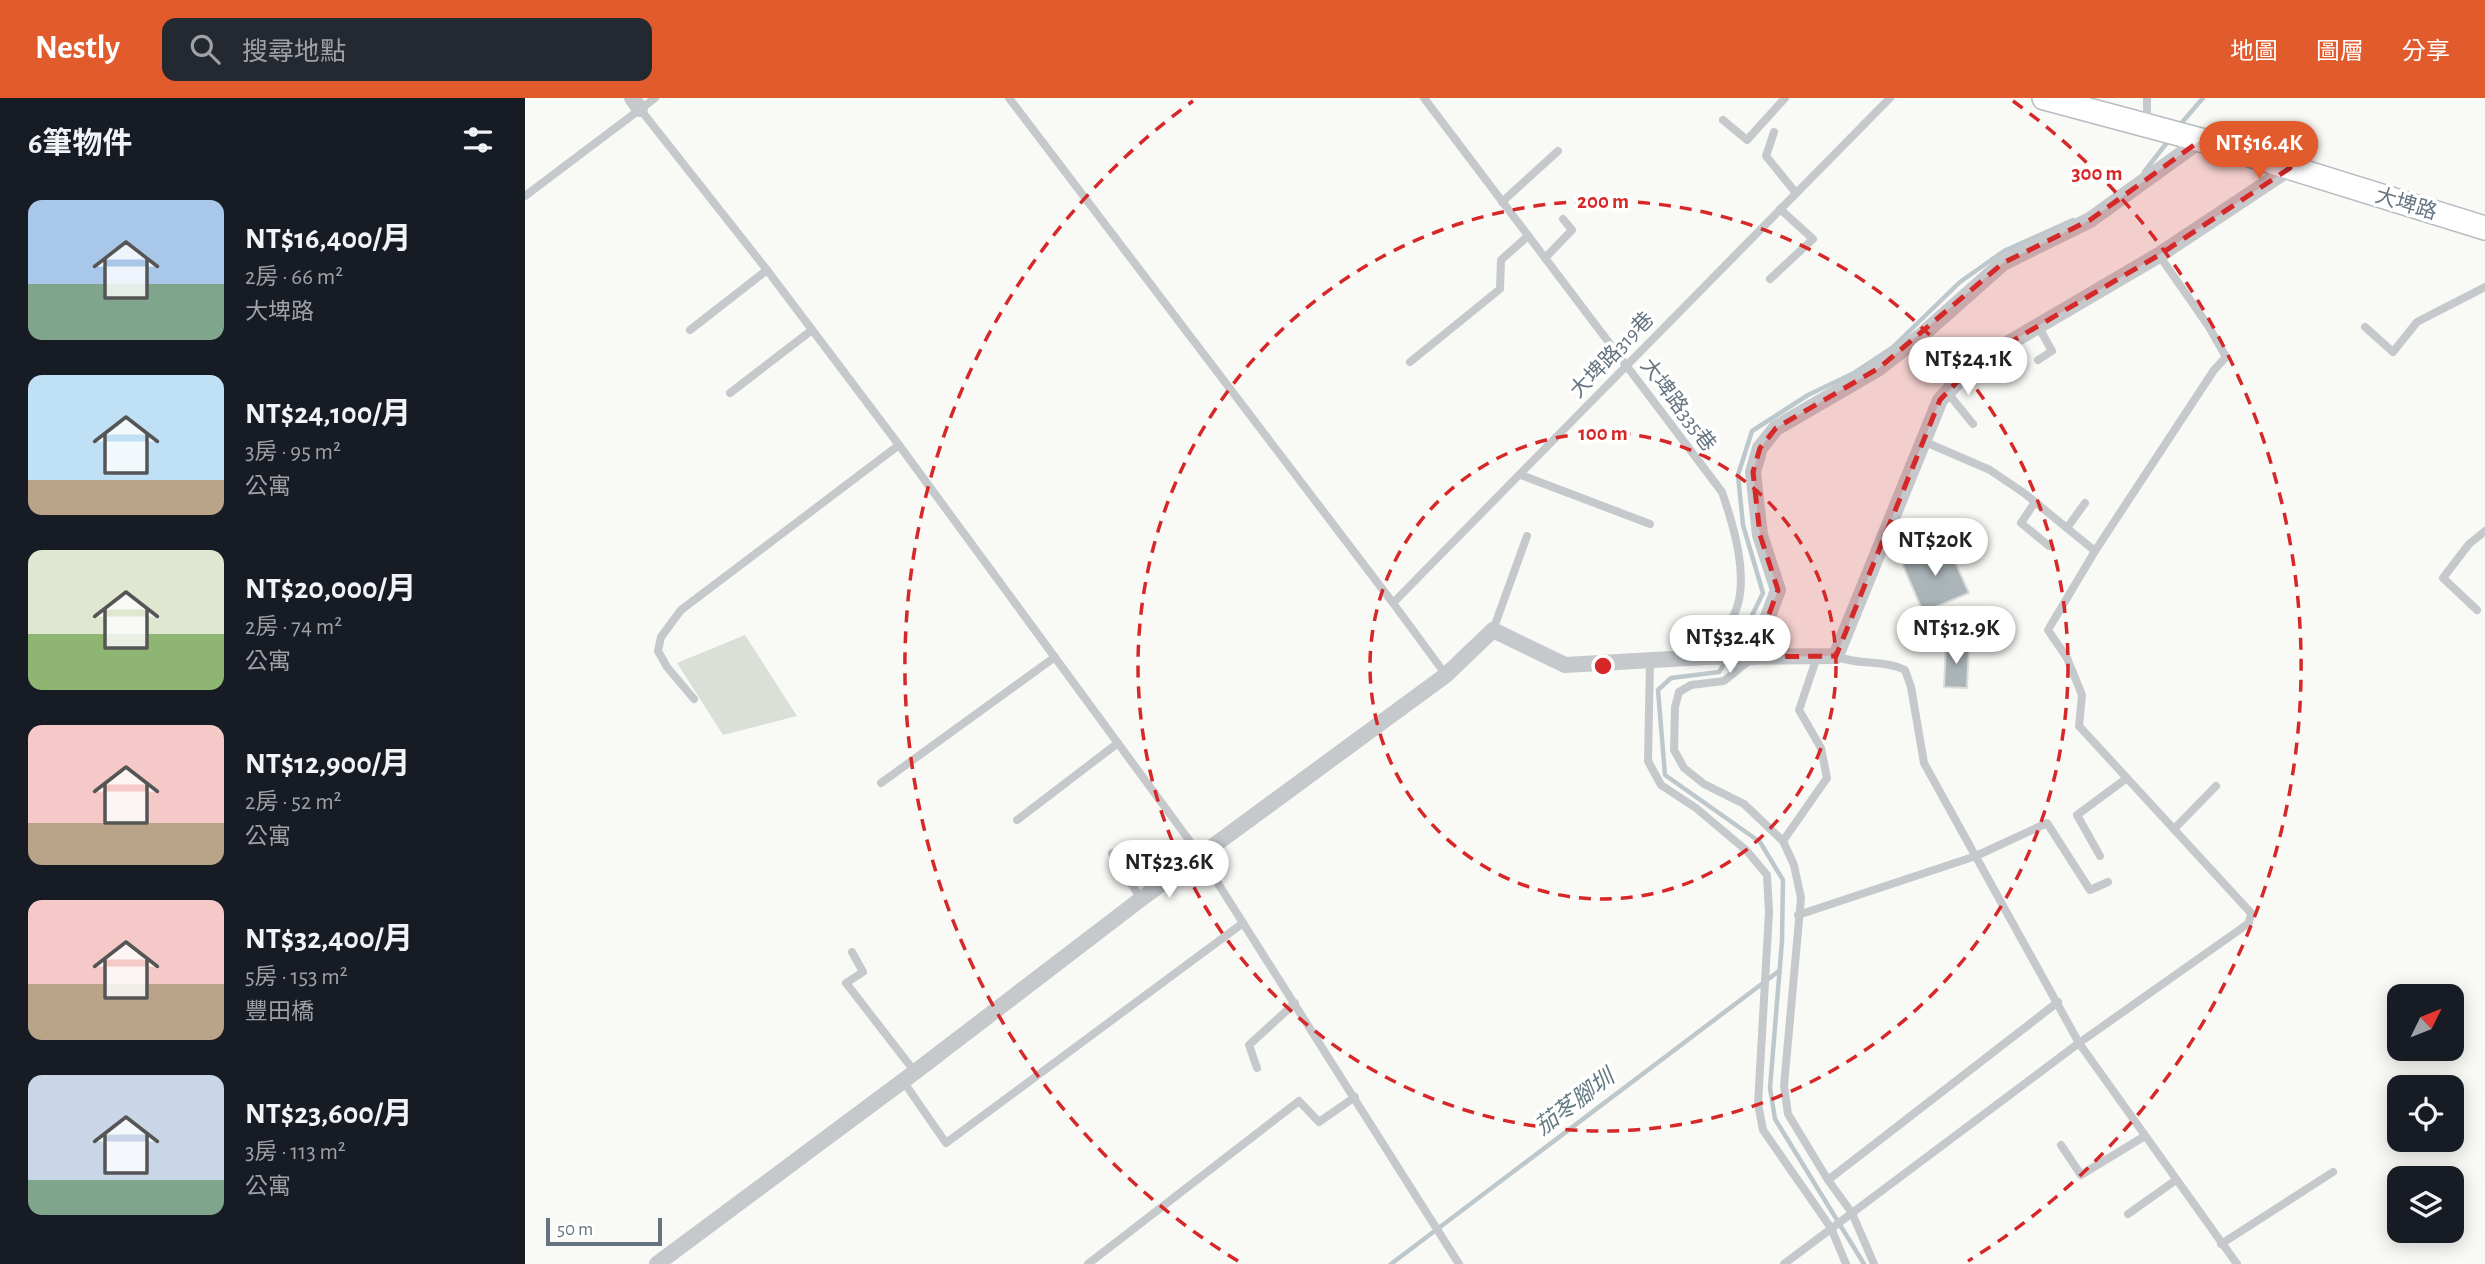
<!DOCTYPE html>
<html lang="zh-TW">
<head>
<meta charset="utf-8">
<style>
	body { margin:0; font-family:"Alegreya Sans","Noto Sans TC",sans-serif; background:#242831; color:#f1f3f6; height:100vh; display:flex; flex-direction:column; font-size:26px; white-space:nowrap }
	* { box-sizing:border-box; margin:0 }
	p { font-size:23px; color:#9ea1a6 }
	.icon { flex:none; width:38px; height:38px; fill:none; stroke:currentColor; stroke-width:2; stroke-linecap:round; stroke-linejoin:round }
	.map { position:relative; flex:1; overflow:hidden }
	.details { display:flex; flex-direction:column; background:#171b24; width:525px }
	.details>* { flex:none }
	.needle { width:46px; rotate:47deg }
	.tools { position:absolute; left:1862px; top:886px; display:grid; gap:14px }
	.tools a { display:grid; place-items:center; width:77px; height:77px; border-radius:14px; background:#171b24; box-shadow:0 4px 18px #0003; font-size:35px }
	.scale { position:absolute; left:21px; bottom:18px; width:116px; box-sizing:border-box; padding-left:7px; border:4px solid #647481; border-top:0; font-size:19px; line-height:24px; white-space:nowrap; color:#647481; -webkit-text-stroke:5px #fff; paint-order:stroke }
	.price { position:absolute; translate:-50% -60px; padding:0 16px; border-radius:24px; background:#fff; color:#222; font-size:23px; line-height:46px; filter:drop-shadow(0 2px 4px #0008) }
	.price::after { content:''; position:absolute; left:50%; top:42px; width:21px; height:16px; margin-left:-10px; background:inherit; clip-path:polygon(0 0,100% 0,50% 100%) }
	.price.current { background:#e25b2d; color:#fff }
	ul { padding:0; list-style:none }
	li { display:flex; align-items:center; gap:21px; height:175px; padding:0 28px }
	li span { display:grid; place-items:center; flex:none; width:196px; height:140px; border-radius:14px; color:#555 }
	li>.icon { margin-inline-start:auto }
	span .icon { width:84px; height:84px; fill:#fffc; stroke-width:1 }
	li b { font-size:30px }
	h2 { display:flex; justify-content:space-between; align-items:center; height:84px; padding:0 28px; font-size:30px }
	header { display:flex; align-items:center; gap:42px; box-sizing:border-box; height:98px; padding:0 35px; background:#e25b2d; color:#fff }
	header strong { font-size:33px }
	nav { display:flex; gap:38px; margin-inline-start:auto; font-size:24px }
	.search { width:490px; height:63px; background:#242831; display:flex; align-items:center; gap:18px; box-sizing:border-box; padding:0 24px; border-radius:14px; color:#9ea1a6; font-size:26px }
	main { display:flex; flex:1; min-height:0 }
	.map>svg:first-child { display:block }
	.green { fill:#dae0d7 }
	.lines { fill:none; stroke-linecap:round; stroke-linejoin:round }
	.stream { stroke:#bdc8cc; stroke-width:4.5 }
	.building { fill:#abb4b9; stroke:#dbdbd9; stroke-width:2 }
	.secondary-casing { stroke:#b7bcc1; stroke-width:26 }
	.service { stroke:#c5c9cc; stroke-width:8 }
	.minor { stroke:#c5c9cc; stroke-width:16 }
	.secondary { stroke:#fff; stroke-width:23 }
	.marked { fill:#d62828; fill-opacity:0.2; stroke:#d62828; stroke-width:5; stroke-dasharray:14 9; stroke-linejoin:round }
	.ring { fill:none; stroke:#d62828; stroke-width:3.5; stroke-dasharray:12 9 }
	.labels { text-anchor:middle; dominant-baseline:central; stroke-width:7; stroke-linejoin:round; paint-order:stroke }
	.street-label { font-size:21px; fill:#647481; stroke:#fff }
	.water-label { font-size:23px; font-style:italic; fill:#647a82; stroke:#fff }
	.centre { fill:#d62828; stroke:#fff; stroke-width:3.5 }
	.ring-label { font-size:21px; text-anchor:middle; font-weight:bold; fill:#d62828; stroke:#fff; stroke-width:7; stroke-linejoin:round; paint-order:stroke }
</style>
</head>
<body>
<header>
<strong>Nestly</strong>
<div class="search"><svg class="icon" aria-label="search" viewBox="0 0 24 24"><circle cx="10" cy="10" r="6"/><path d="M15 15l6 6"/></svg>搜尋地點</div>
<nav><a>地圖</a><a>圖層</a><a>分享</a></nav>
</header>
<main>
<section class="details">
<h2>6筆物件<svg class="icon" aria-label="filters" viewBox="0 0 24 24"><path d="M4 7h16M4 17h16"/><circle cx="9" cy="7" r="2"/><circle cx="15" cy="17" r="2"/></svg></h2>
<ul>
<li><span style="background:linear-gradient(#a9c7e8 60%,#7fa58c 0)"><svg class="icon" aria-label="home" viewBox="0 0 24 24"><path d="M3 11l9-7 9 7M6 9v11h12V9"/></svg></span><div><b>NT$16,400/月</b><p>2房 · 66 m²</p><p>大埤路</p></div></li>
<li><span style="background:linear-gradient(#bfe0f5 75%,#b9a48a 0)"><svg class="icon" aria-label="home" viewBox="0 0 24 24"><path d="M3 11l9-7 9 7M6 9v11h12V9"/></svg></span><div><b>NT$24,100/月</b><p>3房 · 95 m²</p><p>公寓</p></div></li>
<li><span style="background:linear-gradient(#dfe7d0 60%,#8fb573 0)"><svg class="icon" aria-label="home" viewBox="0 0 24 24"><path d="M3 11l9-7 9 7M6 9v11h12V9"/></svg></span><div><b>NT$20,000/月</b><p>2房 · 74 m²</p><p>公寓</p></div></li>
<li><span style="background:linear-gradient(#f6c9c9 70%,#b9a48a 0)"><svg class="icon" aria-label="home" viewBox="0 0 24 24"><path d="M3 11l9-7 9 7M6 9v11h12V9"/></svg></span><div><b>NT$12,900/月</b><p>2房 · 52 m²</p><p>公寓</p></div></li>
<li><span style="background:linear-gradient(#f6c9c9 60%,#b9a48a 0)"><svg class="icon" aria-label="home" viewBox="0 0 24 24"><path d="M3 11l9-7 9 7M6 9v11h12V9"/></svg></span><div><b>NT$32,400/月</b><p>5房 · 153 m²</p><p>豐田橋</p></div></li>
<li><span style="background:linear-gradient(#c9d6e8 75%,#7fa58c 0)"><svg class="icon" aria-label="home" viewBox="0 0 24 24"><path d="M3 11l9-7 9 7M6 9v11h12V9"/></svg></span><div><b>NT$23,600/月</b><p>3房 · 113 m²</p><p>公寓</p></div></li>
</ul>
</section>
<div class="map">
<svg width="1960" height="1166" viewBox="0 0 1960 1166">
	<rect width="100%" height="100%" fill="#f9f9f6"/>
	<!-- green -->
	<polygon class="green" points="220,537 272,618 198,637 152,565"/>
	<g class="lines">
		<!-- stream -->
		<g class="stream">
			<polyline points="1653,29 1678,0"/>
			<polyline points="1619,74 1644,42"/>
			<polyline points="1207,554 1215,542 1238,495 1218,427 1213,377 1227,333 1283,297 1329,275 1367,250 1435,184 1479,153 1548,122"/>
			<polyline points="1200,564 1194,574 1146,580 1133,592 1140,677 1235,744 1258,782 1257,843 1245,990 1250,1021 1339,1166"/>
			<polyline points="866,1166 1254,873"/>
		</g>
	</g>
	<!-- building -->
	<g class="building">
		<polygon points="1422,446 1444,495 1398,514 1377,465"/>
		<polygon points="1421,546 1444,548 1442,590 1419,589"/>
	</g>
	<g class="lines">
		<!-- secondary casing -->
		<g class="secondary-casing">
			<polyline id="secondary" points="1519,0 1676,42 1960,130"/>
		</g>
		<!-- service -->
		<g class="service">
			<polyline points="484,0 868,505"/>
			<path d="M899 0 1197 394C1208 426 1222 472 1213 506 1208 524 1194 543 1183 557"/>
			<polyline points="115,11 242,172 374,347 675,757 934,1166"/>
			<polyline points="1198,22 1222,42 1260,0"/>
			<polyline points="1622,24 1622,0"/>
			<polyline points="1249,34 1241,58 1271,95"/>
			<polyline points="0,98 130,0"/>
			<polyline points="977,104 1033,53"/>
			<polyline points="1020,160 1047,132 1038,121"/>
			<polyline points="1245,181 1288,141 1255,111"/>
			<polyline points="1840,229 1868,254 1892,224 1960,189"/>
			<polyline points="165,232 242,172"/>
			<polyline points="1513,262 1527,253 1513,228"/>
			<polyline points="885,264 975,191 976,162 1003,138"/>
			<polyline points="1422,294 1448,326"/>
			<polyline points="205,295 287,232"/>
			<polyline points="1398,343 1465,372 1499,395 1570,453"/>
			<polyline points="996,377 1125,426"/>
			<polyline points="1510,404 1496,425 1524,448"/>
			<polyline points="1542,430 1560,405"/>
			<polyline points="1952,512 1918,480 1944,446 1960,433"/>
			<polyline points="968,532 1002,438"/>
			<path d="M1311 558C1333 568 1358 561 1380 572L1386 589 1399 665 1554 945 1712 1166"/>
			<polyline points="1225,562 1199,583 1166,587 1154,594 1150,609 1149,652 1159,670 1179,686 1219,706 1258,743 1269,767 1276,800 1259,988 1263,1016 1303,1082"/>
			<polyline points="1125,563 1123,663 1136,687 1171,710 1222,753 1242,777 1244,814 1233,1006 1238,1032 1306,1130 1321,1166"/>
			<polyline points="921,577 868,505 1365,0"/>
			<polyline points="169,601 142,569 133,553 136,539 156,512 374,347"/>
			<polyline points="356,685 530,559"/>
			<polyline points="492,722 593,645"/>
			<polyline points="1649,731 1691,688"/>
			<polyline points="1258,743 1302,680 1296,650 1274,612 1292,559"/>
			<polyline points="587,755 616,801"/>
			<polyline points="1575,758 1552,717 1602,680"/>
			<polyline points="1273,817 1451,758 1522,725 1565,792 1583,784"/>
			<polyline points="327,854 338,874 321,885 390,974"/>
			<polyline points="732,970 724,947 770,905"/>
			<polyline points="378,983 421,1045 718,825"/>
			<polyline points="1536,1047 1556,1077 1620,1038"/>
			<polyline points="1603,1116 1651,1082"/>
			<polyline points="1696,1146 1808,1074"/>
			<polyline points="563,1166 774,1003 794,1024 830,999"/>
			<polyline points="1259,1166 1554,945 1724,825 1726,815 1554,628 1557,597 1542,560 1523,532 1570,453 1689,272 1701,259 1684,229 1634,157"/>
			<polyline points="1349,1166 1327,1115 1303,1082 1533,904"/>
		</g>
		<!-- minor -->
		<g class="minor">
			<polyline points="107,0 115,11"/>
			<polyline points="1228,559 1253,492 1235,437 1228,374 1235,350 1251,330 1354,270 1398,236 1478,165 1565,122 1676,42"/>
			<polyline points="132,1166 390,974 616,801 921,577 968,532 1040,567 1181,559 1311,558 1415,302 1450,265 1634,157 1765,70"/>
		</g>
		<!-- secondary -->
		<use href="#secondary" class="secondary"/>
	</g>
	<!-- marked area -->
	<path class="marked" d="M1676 42 1765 70 1634 157 1450 265 1415 302 1311 558 1228 559 1253 492 1235 437 1228 374 1235 350 1251 330 1354 270 1478 165 1565 122Z"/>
	<!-- distance rings -->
	<g class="ring">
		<circle cx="1078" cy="568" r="233"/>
		<circle cx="1078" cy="568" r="465"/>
		<path d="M713 1163A698 698 0 0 1 668 3M1488 3A698 698 0 0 1 1443 1163"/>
	</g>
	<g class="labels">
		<!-- street labels -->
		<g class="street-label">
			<text transform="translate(1881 106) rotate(17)">大埤路</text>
			<text transform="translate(1087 257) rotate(-46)">大埤路319巷</text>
			<text transform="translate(1153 307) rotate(53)">大埤路335巷</text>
		</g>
		<!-- water labels -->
		<g class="water-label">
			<text transform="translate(1050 1005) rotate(-37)">茄苳腳圳</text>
		</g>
	</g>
	<circle cx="1078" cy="568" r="10" class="centre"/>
	<g class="ring-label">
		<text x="1572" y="82">300 m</text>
		<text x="1078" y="110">200 m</text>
		<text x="1078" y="342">100 m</text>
	</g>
</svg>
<div class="tools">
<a><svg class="needle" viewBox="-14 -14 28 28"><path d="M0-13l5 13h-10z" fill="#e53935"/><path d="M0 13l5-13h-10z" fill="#9ea1a6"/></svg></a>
<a><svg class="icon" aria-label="locate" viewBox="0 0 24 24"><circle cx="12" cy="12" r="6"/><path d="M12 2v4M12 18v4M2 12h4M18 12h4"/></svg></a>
<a><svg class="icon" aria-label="layers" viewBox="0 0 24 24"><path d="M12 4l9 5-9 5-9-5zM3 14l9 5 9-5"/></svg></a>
</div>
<div class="scale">50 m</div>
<b class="price current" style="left:1734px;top:83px">NT$16.4K</b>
<b class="price" style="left:1443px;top:299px">NT$24.1K</b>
<b class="price" style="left:1410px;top:480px">NT$20K</b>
<b class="price" style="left:1431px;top:568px">NT$12.9K</b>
<b class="price" style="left:1205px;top:577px">NT$32.4K</b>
<b class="price" style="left:644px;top:802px">NT$23.6K</b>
</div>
</main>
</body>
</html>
